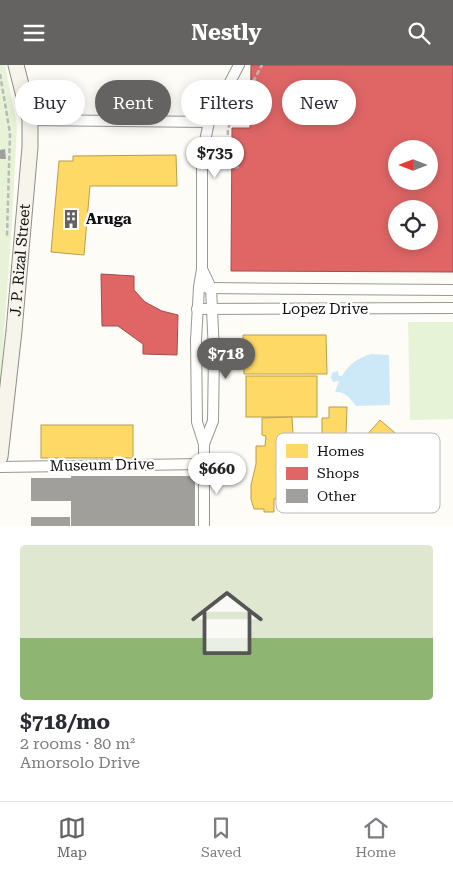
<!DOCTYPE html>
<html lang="en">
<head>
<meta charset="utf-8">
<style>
	body { margin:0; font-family:"Roboto Serif",serif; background:#f2f2f3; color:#2b2b33; height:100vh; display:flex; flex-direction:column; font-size:19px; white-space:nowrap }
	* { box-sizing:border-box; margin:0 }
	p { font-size:16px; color:#7c7c81 }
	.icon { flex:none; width:28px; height:28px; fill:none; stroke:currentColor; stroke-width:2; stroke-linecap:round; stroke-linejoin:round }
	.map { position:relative; height:461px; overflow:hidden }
	.drawer { display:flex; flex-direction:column; background:#fff; flex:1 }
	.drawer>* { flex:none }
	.guide { position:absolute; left:15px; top:15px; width:424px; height:45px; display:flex; gap:10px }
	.needle { width:32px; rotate:270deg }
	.tools { position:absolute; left:388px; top:75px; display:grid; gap:10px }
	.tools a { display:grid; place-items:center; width:50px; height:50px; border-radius:50%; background:#fff; box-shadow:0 2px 12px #0003; font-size:25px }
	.price { position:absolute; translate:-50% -42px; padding:0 11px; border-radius:18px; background:#fff; color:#222; font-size:16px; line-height:32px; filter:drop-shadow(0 1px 2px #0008) }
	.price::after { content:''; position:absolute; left:50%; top:30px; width:15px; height:11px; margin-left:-8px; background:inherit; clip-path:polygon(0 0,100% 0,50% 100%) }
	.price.active { background:#646362; color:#fff }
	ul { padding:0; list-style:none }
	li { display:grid; align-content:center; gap:10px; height:265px; padding:0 20px }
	li span { display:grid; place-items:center; height:155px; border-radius:5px; color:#555 }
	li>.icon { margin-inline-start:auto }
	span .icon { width:90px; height:90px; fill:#fffc; stroke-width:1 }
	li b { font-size:21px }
	.tag { padding:0 18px; border-radius:22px; background:#fff; box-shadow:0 2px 12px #0003; font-size:18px; line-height:45px }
	.tag.active { background:#646362; color:#fff }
	header { display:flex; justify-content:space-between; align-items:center; height:65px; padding:0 20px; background:#646362; color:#fff; font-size:22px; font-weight:700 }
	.menu { display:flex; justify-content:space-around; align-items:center; height:70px; border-top:1px solid #e1e1e2; background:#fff; font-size:14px; color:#7c7c81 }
	.menu a { display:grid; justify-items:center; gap:2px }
	.menu .active { color:#646362 }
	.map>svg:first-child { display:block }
	.green { fill:#e7f3d7 }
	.water { fill:#cde8f7 }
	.homes { fill:#ffd966; stroke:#b89d4c }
	.shops { fill:#e06666; stroke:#a24c4c; fill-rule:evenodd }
	.building { fill:#a19f9c }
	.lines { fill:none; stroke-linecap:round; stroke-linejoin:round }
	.minor-casing { stroke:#979795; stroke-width:12 }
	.secondary-casing { stroke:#8e8d8b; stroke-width:17 }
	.path { stroke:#b9b9b8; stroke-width:2.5; stroke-dasharray:5 2.5; stroke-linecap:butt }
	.minor { stroke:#fffffe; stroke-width:10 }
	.secondary { stroke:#f6f4eb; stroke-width:15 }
	.labels { text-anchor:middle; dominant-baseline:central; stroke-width:5; stroke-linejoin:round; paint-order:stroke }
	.poi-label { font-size:15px; font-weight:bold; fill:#111; stroke:#fff; text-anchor:start }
	.street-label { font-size:15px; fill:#111; stroke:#fff }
	.key { fill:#fff; stroke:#b8b8b8; stroke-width:1 }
	.key-label { font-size:14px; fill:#111 }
</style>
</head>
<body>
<header><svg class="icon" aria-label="menu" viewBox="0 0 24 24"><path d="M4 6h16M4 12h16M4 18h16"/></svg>Nestly<svg class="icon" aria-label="search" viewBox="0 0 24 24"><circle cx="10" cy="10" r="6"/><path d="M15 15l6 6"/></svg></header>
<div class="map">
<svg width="453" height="461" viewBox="0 0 453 461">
	<rect width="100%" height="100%" fill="#fdfcf7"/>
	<!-- green -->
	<g class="green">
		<polygon points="0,0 5,0 17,61 12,157 0,325"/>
		<polygon points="408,257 453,257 453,354 410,355"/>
	</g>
	<!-- water -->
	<path class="water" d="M371 289 389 290 390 340 356 341C350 333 345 326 335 327L339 316 333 317 331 313 332 308 338 306 339 311H342C349 299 358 293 371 289Z"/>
	<!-- homes -->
	<g class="homes">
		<rect x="445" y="0" width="8" height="77"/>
		<polygon points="176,90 177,121 90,121 84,190 51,187 59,96 73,96 73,91"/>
		<polygon points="243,270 326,270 327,309 244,309"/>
		<rect x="246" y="311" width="71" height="41"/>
		<polygon points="329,342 347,342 346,368 356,377 349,385 337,385 334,375 322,374 322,353 329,353"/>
		<polygon points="292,352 294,387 291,413 284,414 284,434 274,434 274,447 264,447 264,444 254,444 251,434 251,420 256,399 256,381 265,381 266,371 262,370 262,353"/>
		<polygon points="380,355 430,398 388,447 338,403"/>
		<rect x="41" y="360" width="92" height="33"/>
	</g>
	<!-- shops -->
	<g class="shops">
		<path d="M251 0H453V207L231 206 232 63H250ZM396 84H429V116H396ZM396 144H429V176H396Z"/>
		<polygon points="101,209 134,211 134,225 145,237 162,246 178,250 177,290 143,289 143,279 118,261 102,261"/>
	</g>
	<!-- building -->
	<g class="building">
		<polygon points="5,84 6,94 0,94 0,85"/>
		<polygon points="71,411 195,411 195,461 71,461 71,436 31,436 31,413 71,413"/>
		<rect x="31" y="452" width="39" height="9"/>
	</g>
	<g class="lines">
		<!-- minor casing -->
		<g class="minor-casing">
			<g id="minor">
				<polyline points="30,55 209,57"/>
				<polyline points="202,204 211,223 214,287 213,356 204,379 204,461"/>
				<polyline points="207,223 453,225"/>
				<polyline points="197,244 453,243"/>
				<polyline points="204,379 197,357 196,275 199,222 202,204 202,90 209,57 239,0"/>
				<polyline points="0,402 204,399"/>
			</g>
		</g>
		<!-- secondary casing -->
		<g class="secondary-casing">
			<g id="secondary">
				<path id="s1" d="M0 392 14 266 30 82V55L16 0"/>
			</g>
		</g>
		<!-- path -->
		<g class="path">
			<polyline points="0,9 10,68 7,171"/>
			<polyline points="239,102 227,103 228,63 262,0"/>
		</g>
		<!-- minor -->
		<use href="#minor" class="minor"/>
		<!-- secondary -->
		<use href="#secondary" class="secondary"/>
	</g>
	<!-- icons -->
	<defs>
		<g id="building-bare" transform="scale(1.5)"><path d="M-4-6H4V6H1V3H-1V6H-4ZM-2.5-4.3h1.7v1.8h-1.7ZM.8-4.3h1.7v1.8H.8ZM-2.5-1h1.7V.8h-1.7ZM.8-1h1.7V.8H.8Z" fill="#646362" stroke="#fff" stroke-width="2.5" paint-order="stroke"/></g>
	</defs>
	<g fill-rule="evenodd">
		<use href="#building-bare" x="71" y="154"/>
	</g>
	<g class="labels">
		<!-- poi labels -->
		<g class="poi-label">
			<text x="86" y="154">Aruga</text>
		</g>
		<!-- street labels -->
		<g class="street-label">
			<text stroke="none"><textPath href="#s1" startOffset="198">J. P. Rizal Street</textPath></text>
			<text x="325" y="244">Lopez Drive</text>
			<text transform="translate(102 400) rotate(-1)">Museum Drive</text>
		</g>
	</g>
	<!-- legend -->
	<rect x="276" y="368" width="164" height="80" rx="8" class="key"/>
	<rect x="286" y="379" width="22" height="14" fill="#ffd966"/>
	<rect x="286" y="402" width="22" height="13" fill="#e06666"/>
	<rect x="286" y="424" width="22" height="14" fill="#a19f9c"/>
	<g class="key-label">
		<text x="317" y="391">Homes</text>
		<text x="317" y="413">Shops</text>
		<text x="317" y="436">Other</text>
	</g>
</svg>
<div class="tools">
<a><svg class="needle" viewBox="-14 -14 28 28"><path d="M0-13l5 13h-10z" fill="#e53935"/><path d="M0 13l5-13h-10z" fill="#7c7c81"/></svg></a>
<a><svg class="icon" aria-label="locate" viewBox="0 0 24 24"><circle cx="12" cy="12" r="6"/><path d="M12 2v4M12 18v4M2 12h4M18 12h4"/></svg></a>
</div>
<b class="price" style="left:215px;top:114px">$735</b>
<b class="price active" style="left:226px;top:315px">$718</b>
<b class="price" style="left:217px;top:430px">$660</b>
<div class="guide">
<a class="tag">Buy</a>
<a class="tag active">Rent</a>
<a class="tag">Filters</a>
<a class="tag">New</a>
</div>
</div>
<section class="drawer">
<ul>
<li><span style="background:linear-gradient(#dfe7d0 60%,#8fb573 0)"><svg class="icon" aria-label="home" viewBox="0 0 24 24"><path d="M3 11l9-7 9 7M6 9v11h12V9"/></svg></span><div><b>$718/mo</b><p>2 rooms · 80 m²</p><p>Amorsolo Drive</p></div></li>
</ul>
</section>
<nav class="menu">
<a class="active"><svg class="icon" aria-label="map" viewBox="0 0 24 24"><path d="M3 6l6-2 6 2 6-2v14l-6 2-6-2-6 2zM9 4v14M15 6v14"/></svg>Map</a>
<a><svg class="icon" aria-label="saved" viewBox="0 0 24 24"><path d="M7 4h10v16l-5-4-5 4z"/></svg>Saved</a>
<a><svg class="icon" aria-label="home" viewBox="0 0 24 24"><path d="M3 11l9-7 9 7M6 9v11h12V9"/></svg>Home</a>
</nav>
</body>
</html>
